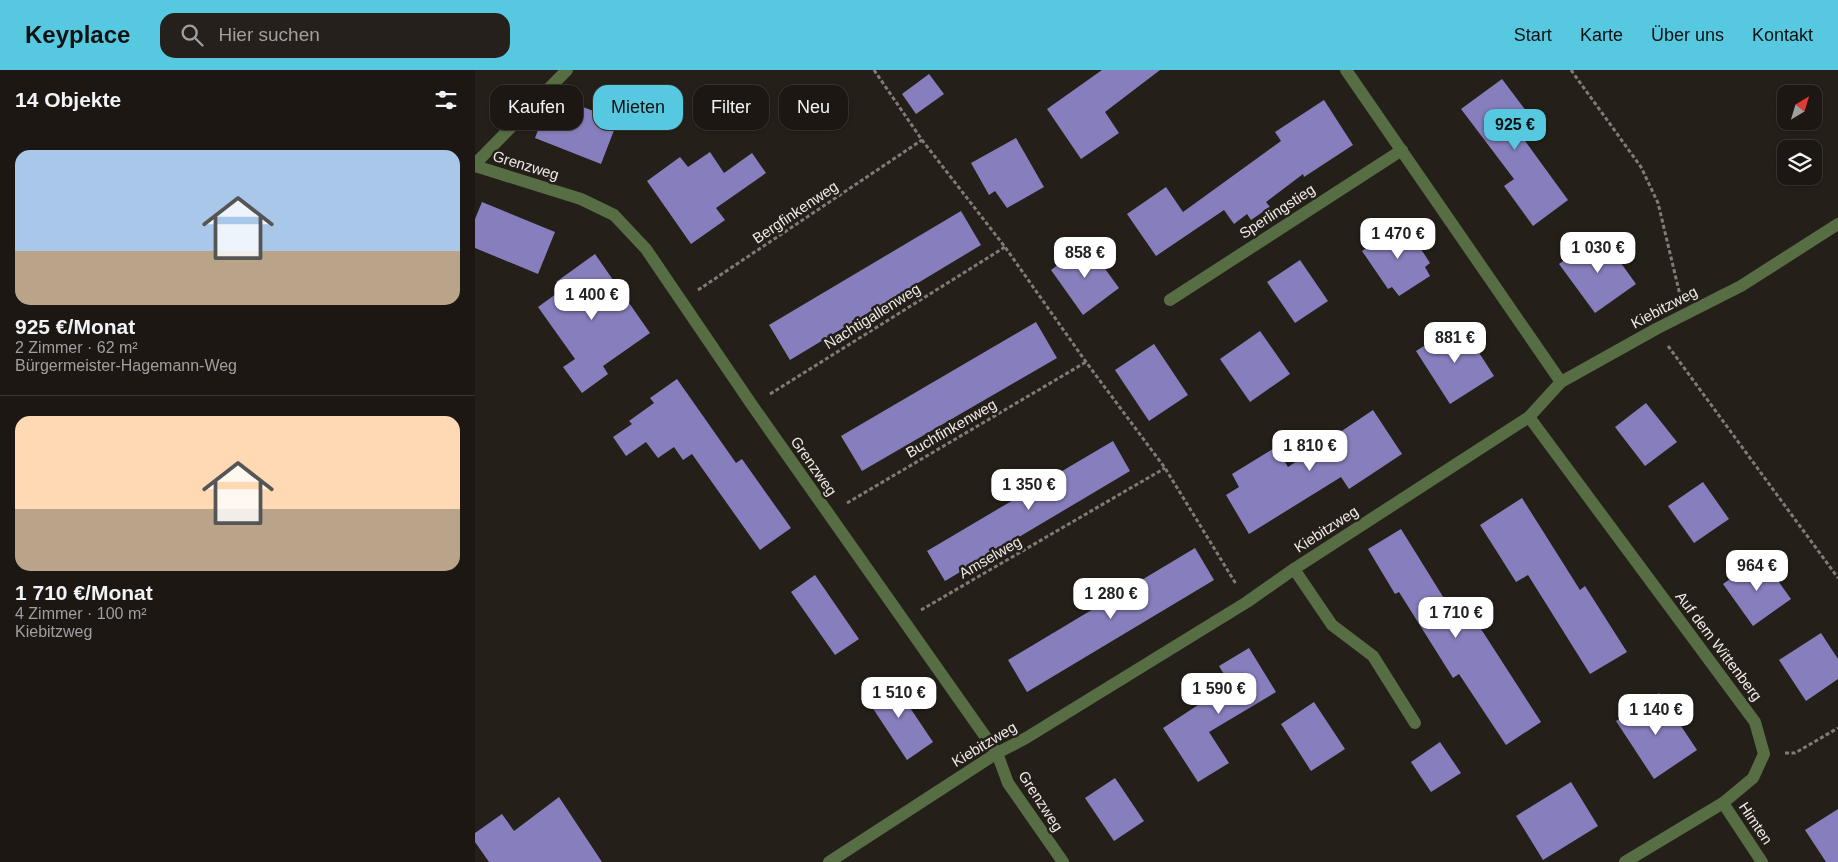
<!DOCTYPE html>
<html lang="de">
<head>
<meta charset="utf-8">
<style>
	body { margin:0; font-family:Helvetica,sans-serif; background:#25201c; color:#f1f3f6; height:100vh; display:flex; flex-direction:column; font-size:19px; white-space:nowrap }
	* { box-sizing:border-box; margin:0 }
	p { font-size:16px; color:#a09fa0 }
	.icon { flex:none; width:28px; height:28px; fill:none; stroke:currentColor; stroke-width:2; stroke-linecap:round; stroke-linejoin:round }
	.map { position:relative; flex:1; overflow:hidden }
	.panel { display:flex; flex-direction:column; background:#1c1713; width:475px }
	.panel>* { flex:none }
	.banner { position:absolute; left:15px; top:15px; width:475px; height:45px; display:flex; gap:10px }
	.needle { width:32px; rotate:38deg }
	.fabs { position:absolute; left:1302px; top:15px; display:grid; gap:10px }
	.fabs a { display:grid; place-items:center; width:45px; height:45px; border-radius:10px; background:#1c1713; box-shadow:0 1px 4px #0004,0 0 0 1px #3a3633; font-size:25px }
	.price { position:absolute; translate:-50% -42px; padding:0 11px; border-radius:10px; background:#fff; color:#222; font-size:16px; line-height:32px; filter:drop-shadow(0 1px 2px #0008) }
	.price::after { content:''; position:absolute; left:50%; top:30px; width:15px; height:11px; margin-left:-8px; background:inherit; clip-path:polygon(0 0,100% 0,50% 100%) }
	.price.on { background:#56c9e1; color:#111 }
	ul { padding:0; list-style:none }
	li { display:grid; align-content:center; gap:10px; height:265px; padding:0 15px }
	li+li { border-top:1px solid #3a3633 }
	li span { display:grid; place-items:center; height:155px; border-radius:15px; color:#555 }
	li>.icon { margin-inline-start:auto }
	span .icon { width:90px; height:90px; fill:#fffc; stroke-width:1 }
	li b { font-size:21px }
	h2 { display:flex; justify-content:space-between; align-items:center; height:60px; padding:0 15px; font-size:21px }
	.tag { padding:0 18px; border-radius:15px; background:#1c1713; box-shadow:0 1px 4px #0004,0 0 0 1px #3a3633; font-size:18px; line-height:45px }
	.tag.on { background:#56c9e1; color:#111 }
	header { display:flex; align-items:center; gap:30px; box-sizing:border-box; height:70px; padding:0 25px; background:#56c9e1; color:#111 }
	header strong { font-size:24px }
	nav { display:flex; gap:28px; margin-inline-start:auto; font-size:18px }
	.search { width:350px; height:45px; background:#25201c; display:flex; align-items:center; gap:12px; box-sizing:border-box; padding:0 18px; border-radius:15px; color:#a09fa0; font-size:19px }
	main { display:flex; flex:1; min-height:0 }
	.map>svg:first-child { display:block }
	.building { fill:#877fbd }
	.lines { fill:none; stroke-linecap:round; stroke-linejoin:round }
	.path { stroke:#807b76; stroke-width:3; stroke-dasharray:4 2.5; stroke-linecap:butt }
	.service { stroke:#576d43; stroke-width:12 }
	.minor { stroke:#576d43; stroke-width:12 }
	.labels { text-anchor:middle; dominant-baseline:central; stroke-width:5; stroke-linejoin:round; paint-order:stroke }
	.street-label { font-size:15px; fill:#ede9e4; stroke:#251f19 }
</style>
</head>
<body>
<header>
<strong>Keyplace</strong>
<div class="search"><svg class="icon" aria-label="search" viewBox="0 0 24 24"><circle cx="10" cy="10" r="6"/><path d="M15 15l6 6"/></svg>Hier suchen</div>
<nav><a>Start</a><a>Karte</a><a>Über uns</a><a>Kontakt</a></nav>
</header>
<main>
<section class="panel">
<h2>14 Objekte<svg class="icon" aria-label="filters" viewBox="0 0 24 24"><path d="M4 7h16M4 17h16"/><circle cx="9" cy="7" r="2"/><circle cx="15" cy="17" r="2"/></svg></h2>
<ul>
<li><span style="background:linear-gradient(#a9c7e8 65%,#b9a48a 0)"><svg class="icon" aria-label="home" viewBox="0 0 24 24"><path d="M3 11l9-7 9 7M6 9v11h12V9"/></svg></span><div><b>925 €/Monat</b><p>2 Zimmer · 62 m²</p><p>Bürgermeister-Hagemann-Weg</p></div></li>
<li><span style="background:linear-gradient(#ffd9b3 60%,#b9a48a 0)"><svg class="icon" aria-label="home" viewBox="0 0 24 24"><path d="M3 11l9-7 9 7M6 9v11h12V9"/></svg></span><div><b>1 710 €/Monat</b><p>4 Zimmer · 100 m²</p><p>Kiebitzweg</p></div></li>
</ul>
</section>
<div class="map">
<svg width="1363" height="792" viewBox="0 0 1363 792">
	<rect width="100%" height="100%" fill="#251f19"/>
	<!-- building -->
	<g class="building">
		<polygon points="627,0 685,0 630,42 644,63 606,89 572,39"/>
		<polygon points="454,4 469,24 441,44 427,24"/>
		<polygon points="1027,9 1055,46 1040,57 1093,130 1058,156 1029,116 1039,109 986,39"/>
		<polygon points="78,26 143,50 126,94 60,68 75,29"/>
		<polygon points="849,30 878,75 829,107 828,104 791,132 795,137 776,150 772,144 759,154 749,140 681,186 652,144 691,117 708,142 806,71 800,62"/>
		<polygon points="541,68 569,117 532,138 520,121 514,125 496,93"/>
		<polygon points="235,82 249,103 277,83 291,103 241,138 250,150 216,174 172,111 205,87 213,97"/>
		<polygon points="7,132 80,162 63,204 0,178 0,149"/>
		<polygon points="486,141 506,175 315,290 294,255"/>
		<polygon points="929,153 955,193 950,197 955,206 924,226 917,217 913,219 887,181"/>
		<polygon points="1125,164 1161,214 1120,243 1084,194"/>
		<polygon points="612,174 644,218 608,245 576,200"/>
		<polygon points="120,184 175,263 128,296 133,304 107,323 88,297 100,289 63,237 92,216 81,212"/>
		<polygon points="825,190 853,231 820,253 792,212"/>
		<polygon points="561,252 582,288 387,401 366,366"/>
		<polygon points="985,253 1019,306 975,334 941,281"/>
		<polygon points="785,261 815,304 775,332 745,289"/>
		<polygon points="679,274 713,325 674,351 640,300"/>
		<polygon points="202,309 261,393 267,389 316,458 285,480 217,384 208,390 199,377 183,388 171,372 151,386 138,367 157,354 154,351 179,333 175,328"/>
		<polygon points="1171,333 1202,372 1170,396 1140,357"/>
		<polygon points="898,340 927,384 874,419 866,407 774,464 751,425 764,417 757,404 801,377 813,397"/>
		<polygon points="638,371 655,401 470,511 452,481"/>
		<polygon points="1228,412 1254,449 1219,473 1193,436"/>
		<polygon points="1047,428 1105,520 1110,516 1152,582 1115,604 1053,505 1041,512 1005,455"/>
		<polygon points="926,459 975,538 988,531 1066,652 1031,675 984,604 978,608 924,522 920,524 893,479"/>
		<polygon points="720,478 739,510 552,622 533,590"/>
		<polygon points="1286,487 1316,529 1278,556 1248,514"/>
		<polygon points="340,505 384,569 360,585 316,522"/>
		<polygon points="1346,563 1363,589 1363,609 1331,631 1304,590"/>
		<polygon points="774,578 801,622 734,662 754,693 723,712 688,658 755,614 744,596"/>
		<polygon points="415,608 458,672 432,690 389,625"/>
		<polygon points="1184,623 1222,680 1179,709 1141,651"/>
		<polygon points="839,632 870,679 836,701 806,654"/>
		<polygon points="965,672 986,703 956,722 936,692"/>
		<polygon points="640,708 669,751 639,771 610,728"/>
		<polygon points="1096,712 1123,756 1068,790 1041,746"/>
		<polygon points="84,727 127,792 14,792 0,772 0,763 27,744 39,761"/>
		<polygon points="1363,739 1363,792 1351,792 1330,760"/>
	</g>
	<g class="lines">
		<!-- path -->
		<g class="path">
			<polyline points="399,0 447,70 530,177 611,292 690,398 761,514"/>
			<polyline points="1096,0 1166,97 1183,133 1205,225"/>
			<polyline points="223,220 447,70"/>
			<polyline points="1193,276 1363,508"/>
			<polyline points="295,324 530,177"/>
			<polyline points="372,433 611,292"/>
			<polyline points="446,540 690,398"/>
			<polyline points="1310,683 1320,683 1363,658"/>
		</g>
		<!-- service -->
		<g class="service">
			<polyline points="1086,312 1181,259 1266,216 1363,154"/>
			<polyline points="819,499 857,555 898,586 940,653"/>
		</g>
		<!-- minor -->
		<g class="minor">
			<polyline points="0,94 92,0"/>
			<polyline points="0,96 106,129 139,145 171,179 277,335 505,659 522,683 533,713 588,792"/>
			<polyline points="695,230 927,80"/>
			<polyline points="1054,347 1280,652 1289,684 1278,708 1248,733 1150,792"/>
			<polyline points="1248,733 1287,792"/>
			<polyline points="354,792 522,683 551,668 772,532 819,499 1054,347 1086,312 871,0"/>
		</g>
	</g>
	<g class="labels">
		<!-- street labels -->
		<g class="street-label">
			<text transform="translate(51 95) rotate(17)">Grenzweg</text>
			<text transform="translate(802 141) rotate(-33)">Sperlingstieg</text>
			<text transform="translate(320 142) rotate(-34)">Bergfinkenweg</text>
			<text transform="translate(1189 237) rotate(-28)">Kiebitzweg</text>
			<text transform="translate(397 246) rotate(-32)">Nachtigallenweg</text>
			<text transform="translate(476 358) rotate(-30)">Buchfinkenweg</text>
			<text transform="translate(339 396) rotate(55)">Grenzweg</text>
			<text transform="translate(851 459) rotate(-33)">Kiebitzweg</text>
			<text transform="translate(515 487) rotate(-30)">Amselweg</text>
			<text transform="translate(1244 576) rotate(53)">Auf dem Wittenberg</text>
			<text transform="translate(509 674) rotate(-31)">Kiebitzweg</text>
			<text transform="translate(566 731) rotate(57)">Grenzweg</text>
			<text transform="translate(1281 753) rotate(56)">Himten</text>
		</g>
	</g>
</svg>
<div class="fabs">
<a><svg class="needle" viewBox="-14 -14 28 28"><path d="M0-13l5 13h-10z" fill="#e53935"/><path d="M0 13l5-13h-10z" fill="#a09fa0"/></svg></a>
<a><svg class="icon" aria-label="layers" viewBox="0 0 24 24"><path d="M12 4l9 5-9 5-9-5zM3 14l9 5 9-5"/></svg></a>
</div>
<b class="price on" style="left:1040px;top:81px">925 €</b>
<b class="price" style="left:923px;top:190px">1 470 €</b>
<b class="price" style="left:1123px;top:204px">1 030 €</b>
<b class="price" style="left:610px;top:209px">858 €</b>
<b class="price" style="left:117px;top:251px">1 400 €</b>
<b class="price" style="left:980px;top:294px">881 €</b>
<b class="price" style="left:835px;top:402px">1 810 €</b>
<b class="price" style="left:554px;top:441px">1 350 €</b>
<b class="price" style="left:1282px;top:522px">964 €</b>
<b class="price" style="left:636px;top:550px">1 280 €</b>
<b class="price" style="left:981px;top:569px">1 710 €</b>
<b class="price" style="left:744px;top:645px">1 590 €</b>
<b class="price" style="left:424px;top:649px">1 510 €</b>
<b class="price" style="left:1181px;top:666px">1 140 €</b>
<div class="banner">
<a class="tag">Kaufen</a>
<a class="tag on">Mieten</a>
<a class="tag">Filter</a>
<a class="tag">Neu</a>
</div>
</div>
</main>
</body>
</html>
